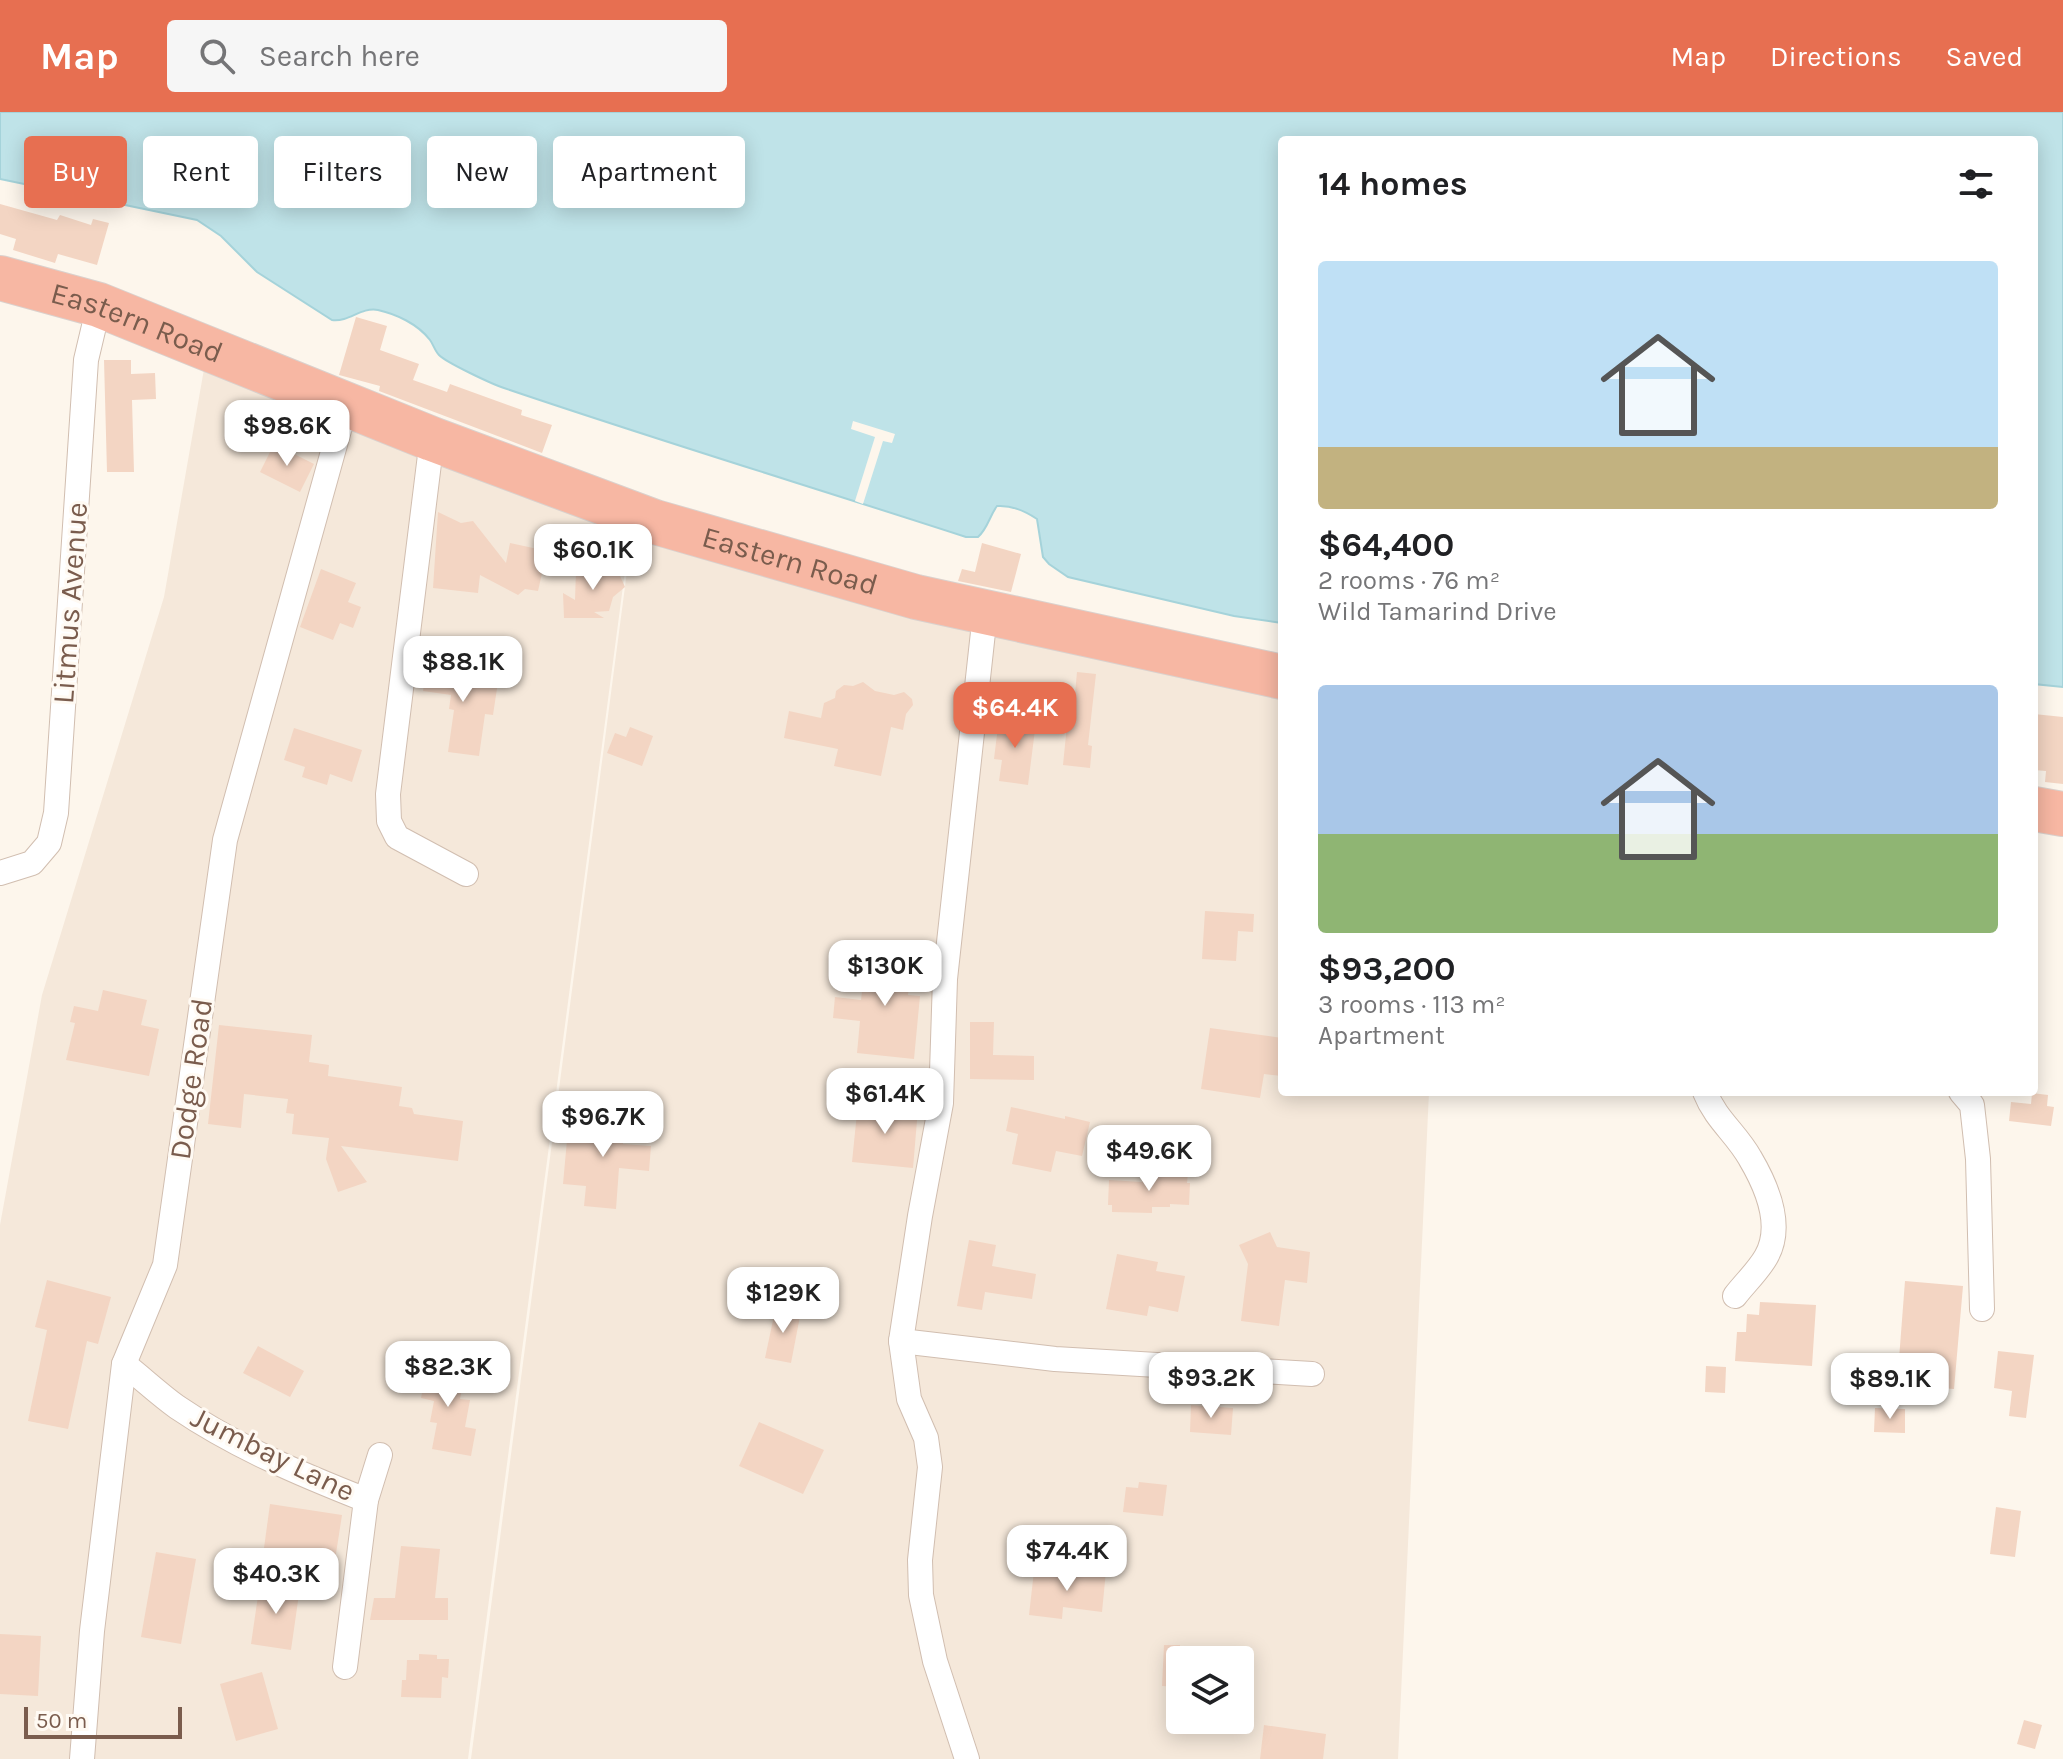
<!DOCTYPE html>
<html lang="en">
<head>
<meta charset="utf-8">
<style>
	body { margin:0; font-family:Karla,sans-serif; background:#f6f6f6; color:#202124; height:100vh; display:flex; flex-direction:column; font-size:30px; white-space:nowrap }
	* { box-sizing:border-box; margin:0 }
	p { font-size:26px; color:#757577 }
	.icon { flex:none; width:44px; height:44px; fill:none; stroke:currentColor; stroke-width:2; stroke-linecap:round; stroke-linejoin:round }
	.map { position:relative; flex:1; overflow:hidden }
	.drawer { position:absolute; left:1278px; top:24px; width:760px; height:960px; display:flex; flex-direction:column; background:#fff; border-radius:8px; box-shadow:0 4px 20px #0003 }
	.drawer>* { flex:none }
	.guide { position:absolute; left:24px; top:24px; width:760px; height:72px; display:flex; gap:16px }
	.fabs { position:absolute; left:1166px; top:1534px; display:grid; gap:16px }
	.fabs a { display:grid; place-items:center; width:88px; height:88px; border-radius:8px; background:#fff; box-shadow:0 4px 20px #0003; font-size:40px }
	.scale { position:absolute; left:24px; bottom:20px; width:158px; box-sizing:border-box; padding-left:8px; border:4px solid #7a5c4d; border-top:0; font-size:22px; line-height:28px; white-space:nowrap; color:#7a5c4d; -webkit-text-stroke:6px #fffaf3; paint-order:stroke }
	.price { position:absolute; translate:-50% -68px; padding:0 18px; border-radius:16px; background:#fff; color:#222; font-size:26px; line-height:52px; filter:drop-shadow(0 2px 4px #0008) }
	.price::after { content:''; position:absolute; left:50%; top:48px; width:24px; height:18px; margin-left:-12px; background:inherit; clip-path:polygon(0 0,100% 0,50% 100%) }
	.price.current { background:#e76f51; color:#fff }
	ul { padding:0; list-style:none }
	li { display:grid; align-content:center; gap:16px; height:424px; padding:0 40px }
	li span { display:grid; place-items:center; height:248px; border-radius:8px; color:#555 }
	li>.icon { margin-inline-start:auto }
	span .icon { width:144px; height:144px; fill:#fffc; stroke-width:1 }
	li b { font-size:34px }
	h2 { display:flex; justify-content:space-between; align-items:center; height:96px; padding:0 40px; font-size:34px }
	.chip { padding:0 28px; border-radius:8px; background:#fff; box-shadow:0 4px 20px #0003; font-size:28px; line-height:72px }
	.chip.current { background:#e76f51; color:#fff }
	header { display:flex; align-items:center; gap:48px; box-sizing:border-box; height:112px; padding:0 40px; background:#e76f51; color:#fff }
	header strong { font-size:38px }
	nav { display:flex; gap:44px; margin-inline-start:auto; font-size:28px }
	.search { width:560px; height:72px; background:#f6f6f6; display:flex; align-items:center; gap:20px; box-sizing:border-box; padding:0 28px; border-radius:8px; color:#757577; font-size:30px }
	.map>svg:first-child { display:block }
	.residential { fill:#f5e8da; fill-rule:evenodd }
	.water { fill:#bfe3e8; stroke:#a5d3da; stroke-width:2 }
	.pier { fill:#fdf6ec }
	.building { fill:#f3d5c3 }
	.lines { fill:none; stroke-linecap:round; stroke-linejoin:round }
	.street-casing { stroke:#d1beb0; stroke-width:26 }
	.highway-casing { stroke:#dad1cd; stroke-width:46 }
	.street { stroke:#fff; stroke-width:24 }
	.highway { stroke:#f7b7a3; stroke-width:44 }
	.labels { text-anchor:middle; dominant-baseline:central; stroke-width:6; stroke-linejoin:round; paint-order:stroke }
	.street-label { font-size:30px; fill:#7a5c4d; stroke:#fffaf3 }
</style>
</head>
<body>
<header>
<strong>Map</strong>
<div class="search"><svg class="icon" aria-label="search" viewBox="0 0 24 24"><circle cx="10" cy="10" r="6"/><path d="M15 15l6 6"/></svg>Search here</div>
<nav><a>Map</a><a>Directions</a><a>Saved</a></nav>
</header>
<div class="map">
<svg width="2063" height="1647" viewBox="0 0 2063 1647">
	<rect width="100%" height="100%" fill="#fdf6ec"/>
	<!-- residential -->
	<g class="residential">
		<polygon points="207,240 632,406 468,1647 0,1647 0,1113 42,883 164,485"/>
		<path d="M634 406 1282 585V980H1429L1398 1647H471ZM1180 1548H1240V1608H1180Z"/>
	</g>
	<!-- water -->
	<path class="water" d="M0 0H2063V575L2034 572V28H1282V511L1234 504 1068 465 1049 452 1043 445 1037 407C1025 399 1011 393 997 394 989 405 988 416 978 425H966C812 375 657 328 504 276 492 272 447 251 439 243 435 239 433 232 430 228 418 212 396 202 378 198 360 195 350 210 332 208L257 160 221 124 197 108 0 67Z"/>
	<!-- pier -->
	<polygon class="pier" points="853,309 895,322 892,331 883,329 863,392 855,389 875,325 851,317"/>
	<!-- building -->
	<g class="building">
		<polygon points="0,92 57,108 60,103 91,113 93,107 109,111 97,153 58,142 55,151 13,138 16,127 0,122"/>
		<polygon points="356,205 387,214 380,238 419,252 413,268 447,280 450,272 522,298 521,303 552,313 542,341 379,279 380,274 339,263"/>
		<polygon points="104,248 131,248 131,262 155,261 156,287 132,288 134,360 107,360"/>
		<polygon points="274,332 314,352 300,380 260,360"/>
		<polygon points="438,400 461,411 473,409 506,451 510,431 547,439 538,479 525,477 518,483 480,463 478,481 433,476"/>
		<polygon points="982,431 1021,442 1011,480 958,469 962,457 975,460"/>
		<polygon points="584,449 596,457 616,455 625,475 613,485 609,499 594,500 604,506 564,506 563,481 575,488 576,459"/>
		<polygon points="321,457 356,471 348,490 361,495 353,516 340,511 333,528 300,515"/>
		<polygon points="427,549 465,554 464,565 498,570 493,603 485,602 479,644 448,640 454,598 449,597 451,583 423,579"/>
		<polygon points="1077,560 1096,562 1088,633 1092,634 1090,656 1063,653 1067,613 1072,614"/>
		<polygon points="863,570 875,579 894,583 904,580 912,587 913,593 906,602 903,618 891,615 881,664 834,654 838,637 784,626 789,599 821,606 824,591 835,586 836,579 844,573 853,574"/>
		<polygon points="2034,602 2063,605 2063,672 2045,670 2046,659 2034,658"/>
		<polygon points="999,606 1036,610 1028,673 999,669 1002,648 994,647"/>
		<polygon points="630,615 653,624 642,654 607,641 615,621 626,625"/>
		<polygon points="294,616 362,638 352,670 330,662 327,673 302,665 305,655 284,648"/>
		<polygon points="1205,799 1254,802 1253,820 1238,819 1236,849 1202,847"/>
		<polygon points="895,828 913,829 908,883 920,884 914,947 857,941 860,909 833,906 835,885 861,888 865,852 892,855"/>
		<polygon points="103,878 147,888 141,913 159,917 149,964 66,948 75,911 70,910 74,894 98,899"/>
		<polygon points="970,910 994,910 993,943 1034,944 1034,968 970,967"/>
		<polygon points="219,913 312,923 309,950 329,953 328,964 402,975 399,994 412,996 414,1002 463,1009 458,1049 341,1034 367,1070 338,1080 326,1047 329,1026 292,1022 294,1002 286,1001 288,987 244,982 241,1016 208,1012"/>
		<polygon points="1210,916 1282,926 1282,964 1264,962 1260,986 1201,977"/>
		<polygon points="2032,981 2048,983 2047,994 2054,995 2051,1014 2009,1009 2011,990 2031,992"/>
		<polygon points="858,991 918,997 913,1056 852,1050"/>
		<polygon points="1011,995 1065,1007 1065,1004 1090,1010 1082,1044 1056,1039 1051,1060 1012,1052 1018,1022 1006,1019"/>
		<polygon points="587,999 626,1002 623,1032 651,1034 649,1059 619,1056 616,1097 584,1094 586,1074 563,1072 567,1028 584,1029"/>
		<polygon points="1143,1060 1188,1062 1187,1071 1190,1071 1189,1093 1170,1092 1170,1095 1152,1095 1152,1101 1112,1100 1112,1093 1108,1093 1109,1068 1142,1070"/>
		<polygon points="1270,1120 1277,1135 1310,1140 1307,1171 1285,1168 1279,1214 1241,1209 1248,1152 1239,1133"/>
		<polygon points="969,1128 996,1133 992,1154 1036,1162 1032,1187 985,1180 982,1198 957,1194"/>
		<polygon points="1117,1142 1158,1150 1156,1159 1185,1164 1178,1200 1149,1194 1147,1204 1106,1197"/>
		<polygon points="47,1168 111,1185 98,1232 87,1229 68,1317 28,1309 47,1218 35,1215"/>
		<polygon points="1905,1169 1963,1174 1954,1277 1897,1273"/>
		<polygon points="1760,1190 1816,1193 1812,1254 1735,1249 1737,1220 1746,1220 1747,1202 1759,1203"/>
		<polygon points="776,1194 801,1199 791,1251 765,1246"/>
		<polygon points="258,1234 304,1259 290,1285 243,1261"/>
		<polygon points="1998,1239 2034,1243 2026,1306 2009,1304 2012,1279 1994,1276"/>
		<polygon points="428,1249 457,1254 456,1263 464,1264 460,1287 470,1288 465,1315 476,1317 471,1344 432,1337 437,1311 430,1310 434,1289 421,1286"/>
		<polygon points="1706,1254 1726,1255 1725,1281 1705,1280"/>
		<polygon points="1191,1293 1233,1296 1231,1323 1190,1320"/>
		<polygon points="1875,1296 1905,1297 1905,1321 1874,1320"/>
		<polygon points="759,1310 824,1338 803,1382 739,1354"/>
		<polygon points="1139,1370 1167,1373 1163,1404 1123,1400 1126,1375 1138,1376"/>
		<polygon points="270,1392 342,1403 335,1448 264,1436"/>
		<polygon points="1996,1395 2021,1399 2015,1445 1990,1442"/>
		<polygon points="401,1434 440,1437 435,1486 448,1486 448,1508 370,1508 374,1486 395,1486"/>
		<polygon points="156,1440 196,1447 181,1532 141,1525"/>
		<polygon points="1085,1457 1106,1459 1102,1500 1063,1495 1062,1507 1029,1503 1034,1459 1084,1465"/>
		<polygon points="260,1470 300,1475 291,1538 251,1532"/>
		<polygon points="0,1522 41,1524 38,1584 0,1582"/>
		<polygon points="1164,1533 1180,1533 1180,1575 1162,1574"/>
		<polygon points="419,1542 437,1543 437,1547 449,1547 448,1566 442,1565 441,1586 401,1585 402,1568 406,1568 407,1548 419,1548"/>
		<polygon points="262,1560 278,1617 236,1629 220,1572"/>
		<polygon points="2024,1608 2042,1613 2035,1637 2017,1632"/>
		<polygon points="1264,1613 1326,1622 1323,1647 1260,1647"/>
	</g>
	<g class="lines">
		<!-- street casing -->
		<g class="street-casing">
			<g id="street">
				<polyline points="432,327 388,682 389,709 397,725 466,762"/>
				<polyline points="0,761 32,751 49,731 56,701 86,248 99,193"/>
				<path d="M1705 980C1716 1008 1736 1021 1750 1046 1766 1073 1784 1114 1766 1145 1758 1159 1745 1171 1735 1184"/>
				<polyline points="1961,980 1972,993 1978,1047 1982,1197"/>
				<polyline points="901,1229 1055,1247 1312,1262"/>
				<path d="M124 1252C142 1266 159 1282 177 1295 236 1335 300 1362 366 1388L345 1555"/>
				<polyline points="366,1388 380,1343"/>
				<polyline points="82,1647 92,1519 124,1252 165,1153 225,728 346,293"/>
				<polyline points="967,1647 935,1549 921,1483 920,1448 930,1355 926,1326 909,1287 901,1229 920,1104 941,991 945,867 985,502"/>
			</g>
		</g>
		<!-- highway casing -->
		<g class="highway-casing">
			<g id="highway">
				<path id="s1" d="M0 166 99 193 432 327 655 410 916 485 1282 565"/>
				<polyline points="2034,697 2063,702"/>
			</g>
		</g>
		<!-- street -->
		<use href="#street" class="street"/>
		<!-- highway -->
		<use href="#highway" class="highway"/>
	</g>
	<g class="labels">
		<!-- street labels -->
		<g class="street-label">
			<text stroke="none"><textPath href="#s1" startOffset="144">Eastern Road</textPath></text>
			<text stroke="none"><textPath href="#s1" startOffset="840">Eastern Road</textPath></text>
			<text transform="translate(70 491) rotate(-86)">Litmus Avenue</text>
			<text transform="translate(191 967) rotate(-82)">Dodge Road</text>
			<text transform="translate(273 1342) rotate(26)">Jumbay Lane</text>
		</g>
	</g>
</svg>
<div class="fabs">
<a><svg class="icon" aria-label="layers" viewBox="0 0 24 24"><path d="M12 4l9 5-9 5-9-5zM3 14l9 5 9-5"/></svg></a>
</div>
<div class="scale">50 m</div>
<b class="price" style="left:287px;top:356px">$98.6K</b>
<b class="price" style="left:593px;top:480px">$60.1K</b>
<b class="price" style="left:463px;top:592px">$88.1K</b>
<b class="price current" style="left:1015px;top:638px">$64.4K</b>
<b class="price" style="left:885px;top:896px">$130K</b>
<b class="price" style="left:885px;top:1024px">$61.4K</b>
<b class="price" style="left:603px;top:1047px">$96.7K</b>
<b class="price" style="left:1149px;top:1081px">$49.6K</b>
<b class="price" style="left:783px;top:1223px">$129K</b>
<b class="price" style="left:448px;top:1297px">$82.3K</b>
<b class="price" style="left:1211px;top:1308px">$93.2K</b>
<b class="price" style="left:1890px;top:1309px">$89.1K</b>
<b class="price" style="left:1067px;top:1481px">$74.4K</b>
<b class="price" style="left:276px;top:1504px">$40.3K</b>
<div class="guide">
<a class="chip current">Buy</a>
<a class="chip">Rent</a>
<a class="chip">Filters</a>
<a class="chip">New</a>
<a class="chip">Apartment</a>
</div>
<section class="drawer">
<h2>14 homes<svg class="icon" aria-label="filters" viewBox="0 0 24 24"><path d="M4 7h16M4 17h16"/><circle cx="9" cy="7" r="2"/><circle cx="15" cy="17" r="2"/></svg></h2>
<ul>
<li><span style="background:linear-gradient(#bfe0f5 75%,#c2b280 0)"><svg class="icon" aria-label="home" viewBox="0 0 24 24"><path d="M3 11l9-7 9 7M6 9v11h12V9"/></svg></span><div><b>$64,400</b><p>2 rooms · 76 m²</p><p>Wild Tamarind Drive</p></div></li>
<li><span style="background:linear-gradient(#a9c7e8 60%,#8fb573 0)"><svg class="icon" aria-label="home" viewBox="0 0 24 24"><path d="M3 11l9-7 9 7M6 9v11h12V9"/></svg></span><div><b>$93,200</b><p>3 rooms · 113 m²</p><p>Apartment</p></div></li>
</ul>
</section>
</div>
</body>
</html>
